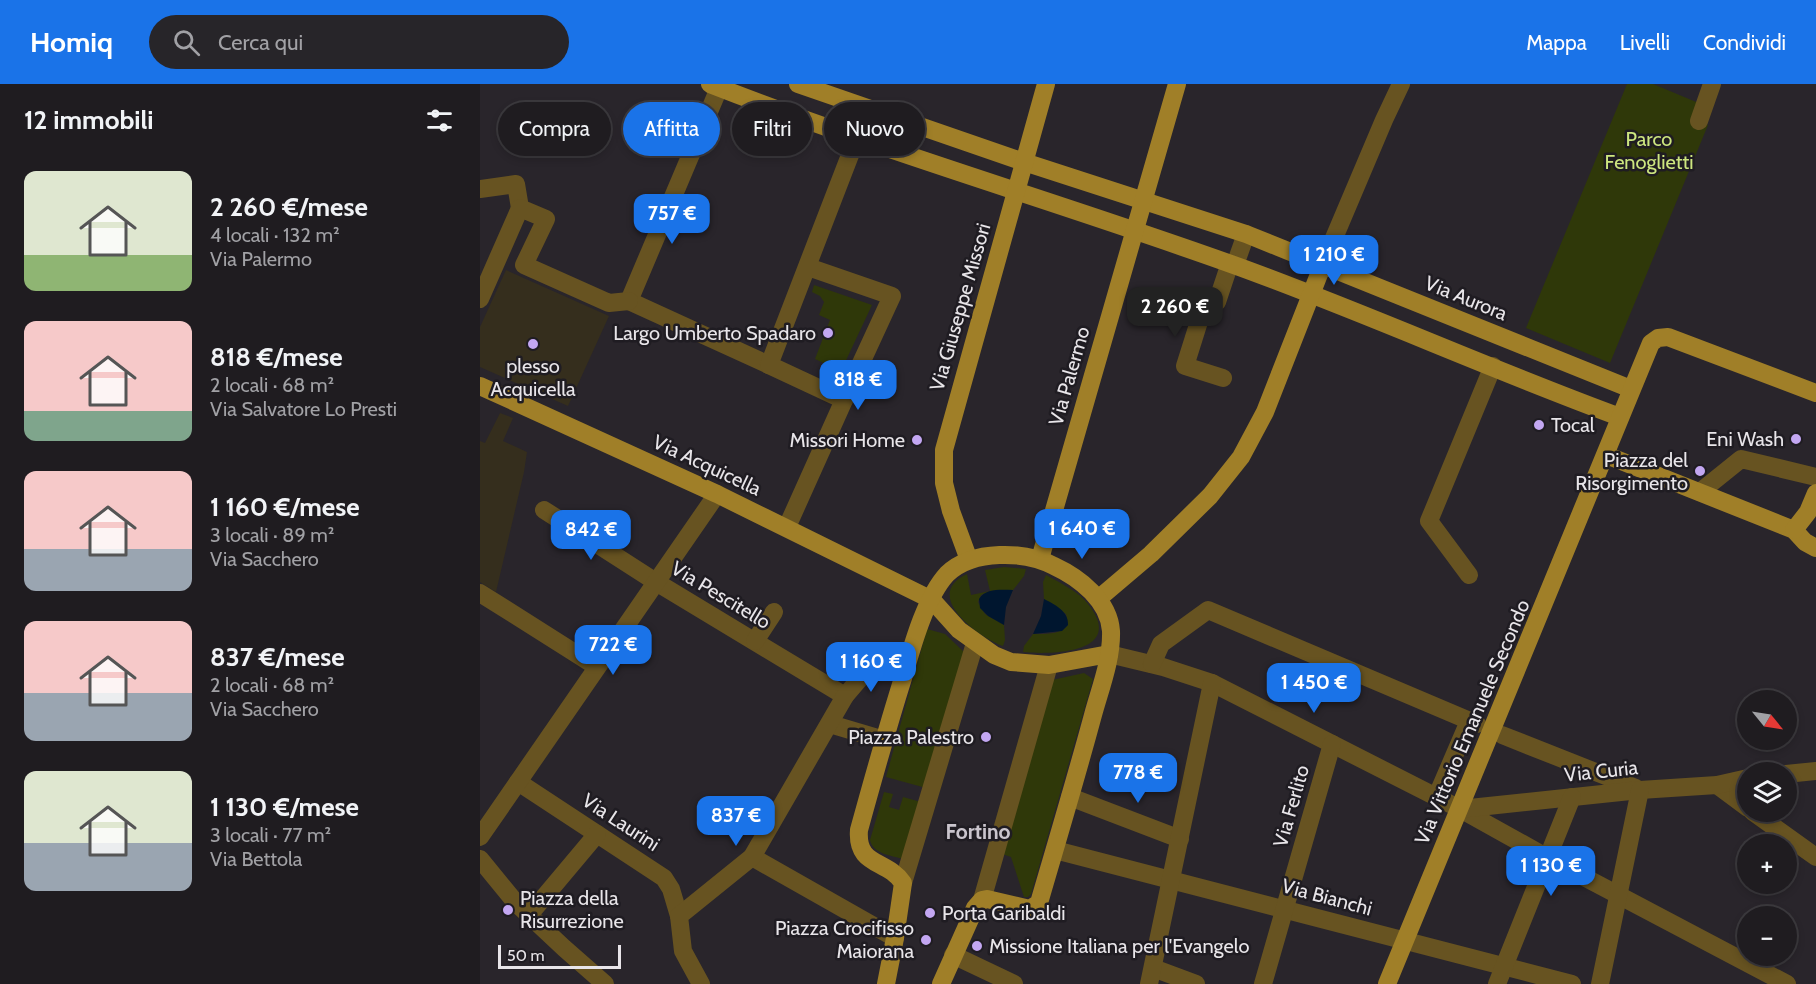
<!DOCTYPE html>
<html lang="it">
<head>
<meta charset="utf-8">
<style>
	body { margin:0; font-family:Cabin,sans-serif; background:#272529; color:#f1f3f6; height:100vh; display:flex; flex-direction:column; font-size:22px; white-space:nowrap }
	* { box-sizing:border-box; margin:0 }
	p { font-size:20px; color:#a1a1a5 }
	.icon { flex:none; width:33px; height:33px; fill:none; stroke:currentColor; stroke-width:2; stroke-linecap:round; stroke-linejoin:round }
	.map { position:relative; flex:1; overflow:hidden }
	.side { display:flex; flex-direction:column; background:#1f1c20; width:480px }
	.side>* { flex:none }
	.top-card { position:absolute; left:18px; top:18px; width:570px; height:54px; display:flex; gap:12px }
	.needle { width:39px; rotate:120deg }
	.controls { position:absolute; left:1257px; top:606px; display:grid; gap:12px }
	.controls a { display:grid; place-items:center; width:60px; height:60px; border-radius:50%; background:#1f1c20; box-shadow:0 3px 9px #0003,0 0 0 2px #3c3a3e; font-size:30px }
	.scale { position:absolute; left:18px; bottom:15px; width:123px; box-sizing:border-box; padding-left:6px; border:3px solid #e8e5e9; border-top:0; font-size:16px; line-height:21px; white-space:nowrap; color:#e8e5e9; -webkit-text-stroke:4px #1f1c22; paint-order:stroke }
	.price { position:absolute; translate:-50% -51px; padding:0 14px; border-radius:12px; background:#1a73e8; color:#fff; font-size:20px; line-height:39px; filter:drop-shadow(0 2px 3px #0008) }
	.price::after { content:''; position:absolute; left:50%; top:36px; width:18px; height:14px; margin-left:-9px; background:inherit; clip-path:polygon(0 0,100% 0,50% 100%) }
	.price.current { background:#222; color:#fff }
	ul { padding:0; list-style:none }
	li { display:flex; align-items:center; gap:18px; height:150px; padding:0 24px }
	li span { display:grid; place-items:center; flex:none; width:168px; height:120px; border-radius:12px; color:#555 }
	li>.icon { margin-inline-start:auto }
	span .icon { width:72px; height:72px; fill:#fffc; stroke-width:1 }
	li b { font-size:26px }
	h2 { display:flex; justify-content:space-between; align-items:center; height:72px; padding:0 24px; font-size:26px }
	.chip { padding:0 21px; border-radius:27px; background:#1f1c20; box-shadow:0 3px 9px #0003,0 0 0 2px #3c3a3e; font-size:21px; line-height:54px }
	.chip.current { background:#1a73e8; color:#fff }
	header { display:flex; align-items:center; gap:36px; box-sizing:border-box; height:84px; padding:0 30px; background:#1a73e8; color:#fff }
	header strong { font-size:28px }
	nav { display:flex; gap:33px; margin-inline-start:auto; font-size:21px }
	.search { width:420px; height:54px; background:#272529; display:flex; align-items:center; gap:15px; box-sizing:border-box; padding:0 21px; border-radius:33px; color:#a1a1a5; font-size:22px }
	main { display:flex; flex:1; min-height:0 }
	.map>svg:first-child { display:block }
	.education { fill:#352e1d }
	.green { fill:#2f3809 }
	.water { fill:#00162f }
	.lines { fill:none; stroke-linecap:round; stroke-linejoin:round }
	.minor { stroke:#675321; stroke-width:18 }
	.major { stroke:#a07f28; stroke-width:18 }
	.poi-dot { fill:#c3a7f2; stroke:#1f1c22; stroke-width:2 }
	.labels { text-anchor:middle; dominant-baseline:central; stroke-width:5; stroke-linejoin:round; paint-order:stroke }
	.park-label { font-size:20px; fill:#cde67f; stroke:#1f1c22 }
	.street-label { font-size:20px; fill:#e8e5e9; stroke:#1f1c22 }
	.poi-label { font-size:20px; fill:#e8e5e9; stroke:#1f1c22; text-anchor:end }
	.neighbourhood-label { font-size:21px; font-weight:bold; fill:#cac5cd; stroke:#1f1c22 }
</style>
</head>
<body>
<header>
<strong>Homiq</strong>
<div class="search"><svg class="icon" aria-label="search" viewBox="0 0 24 24"><circle cx="10" cy="10" r="6"/><path d="M15 15l6 6"/></svg>Cerca qui</div>
<nav><a>Mappa</a><a>Livelli</a><a>Condividi</a></nav>
</header>
<main>
<section class="side">
<h2>12 immobili<svg class="icon" aria-label="filters" viewBox="0 0 24 24"><path d="M4 7h16M4 17h16"/><circle cx="9" cy="7" r="2"/><circle cx="15" cy="17" r="2"/></svg></h2>
<ul>
<li><span style="background:linear-gradient(#dfe7d0 70%,#8fb573 0)"><svg class="icon" aria-label="home" viewBox="0 0 24 24"><path d="M3 11l9-7 9 7M6 9v11h12V9"/></svg></span><div><b>2 260 €/mese</b><p>4 locali · 132 m²</p><p>Via Palermo</p></div></li>
<li><span style="background:linear-gradient(#f6c9c9 75%,#7fa58c 0)"><svg class="icon" aria-label="home" viewBox="0 0 24 24"><path d="M3 11l9-7 9 7M6 9v11h12V9"/></svg></span><div><b>818 €/mese</b><p>2 locali · 68 m²</p><p>Via Salvatore Lo Presti</p></div></li>
<li><span style="background:linear-gradient(#f6c9c9 65%,#9aa5b1 0)"><svg class="icon" aria-label="home" viewBox="0 0 24 24"><path d="M3 11l9-7 9 7M6 9v11h12V9"/></svg></span><div><b>1 160 €/mese</b><p>3 locali · 89 m²</p><p>Via Sacchero</p></div></li>
<li><span style="background:linear-gradient(#f6c9c9 60%,#9aa5b1 0)"><svg class="icon" aria-label="home" viewBox="0 0 24 24"><path d="M3 11l9-7 9 7M6 9v11h12V9"/></svg></span><div><b>837 €/mese</b><p>2 locali · 68 m²</p><p>Via Sacchero</p></div></li>
<li><span style="background:linear-gradient(#dfe7d0 60%,#9aa5b1 0)"><svg class="icon" aria-label="home" viewBox="0 0 24 24"><path d="M3 11l9-7 9 7M6 9v11h12V9"/></svg></span><div><b>1 130 €/mese</b><p>3 locali · 77 m²</p><p>Via Bettola</p></div></li>
</ul>
</section>
<div class="map">
<svg width="1336" height="900" viewBox="0 0 1336 900">
	<rect width="100%" height="100%" fill="#29252b"/>
	<!-- education -->
	<g class="education">
		<polygon points="26,186 129,232 88,322 0,283 0,243"/>
		<polygon points="20,329 33,334 23,357 47,368 44,388 16,508 0,498 0,357 5,359"/>
	</g>
	<!-- green -->
	<g class="green">
		<polygon points="1147,0 1173,0 1221,20 1215,36 1228,41 1130,279 1046,244"/>
		<polygon points="334,201 392,221 361,287 335,275 350,236 339,231 344,218 340,212 332,208"/>
		<path d="M524 483 546 485 544 492 533 506 510 507 501 511 498 518 505 530 524 541 525 556 523 562C498 553 441 511 487 490L491 511 510 507 505 486Z"/>
		<path d="M566 491C580 499 598 507 608 520 647 569 572 571 543 568L544 562 553 550C566 550 579 551 588 541L586 530 564 515 563 498Z"/>
		<polygon points="447,545 465,550 484,568 446,704 406,693"/>
		<polygon points="604,589 613,595 551,810 548,813 544,813 531,773 522,770 572,596"/>
		<path d="M404 708 413 710 409 723 419 726 423 713 441 718 424 775C412 772 393 770 390 756Z"/>
	</g>
	<!-- water -->
	<g class="water">
		<path d="M533 506 526 523 524 541 508 532 500 524 499 515C506 504 521 506 533 506Z"/>
		<path d="M564 515C574 520 589 527 588 541L582 547 553 550 561 532Z"/>
	</g>
	<g class="lines">
		<!-- minor -->
		<g class="minor">
			<polyline points="239,4 149,217 289,281"/>
			<polyline points="1219,37 1232,0"/>
			<polyline points="0,105 36,100 40,124"/>
			<polyline points="843,180 904,36 921,0"/>
			<polyline points="755,181 766,150"/>
			<polyline points="328,183 412,212 364,316 289,281 377,53"/>
			<polyline points="0,215 40,124 66,135 44,181 129,219 149,217"/>
			<polyline points="743,294 705,282 722,228 737,218 750,179"/>
			<polyline points="1220,408 1261,375 1336,393"/>
			<polyline points="64,426 176,498 365,612"/>
			<polyline points="307,443 364,316"/>
			<polyline points="989,491 949,437 1013,282"/>
			<polyline points="0,509 117,583"/>
			<polyline points="275,557 294,528"/>
			<polyline points="629,570 683,583 732,599 980,725 1068,774 1307,900"/>
			<polyline points="672,580 681,560 728,526 997,640"/>
			<polyline points="350,640 404,656"/>
			<polyline points="1022,651 1156,704"/>
			<polyline points="1306,690 1336,687"/>
			<polyline points="38,698 184,794 191,805 199,832"/>
			<polyline points="1237,701 1268,724"/>
			<polyline points="590,713 700,755"/>
			<polyline points="956,714 989,637"/>
			<polyline points="980,725 1160,706 1237,701 1268,694"/>
			<polyline points="1273,728 1336,773"/>
			<polyline points="0,753 237,410"/>
			<polyline points="575,766 1092,900"/>
			<polyline points="272,773 415,854"/>
			<polyline points="0,775 36,819 84,864 125,900"/>
			<polyline points="423,799 495,559"/>
			<polyline points="502,816 569,581"/>
			<polyline points="49,831 117,750"/>
			<polyline points="473,871 534,900"/>
			<polyline points="673,884 716,900"/>
			<polyline points="221,900 203,867 199,832 272,773 365,612 389,584"/>
			<polyline points="669,900 732,599"/>
			<polyline points="783,900 852,660"/>
			<polyline points="1017,900 1092,713"/>
			<polyline points="1120,900 1160,706"/>
		</g>
		<!-- major -->
		<g class="major">
			<path d="M230 0C401 67 578 118 751 180 882 227 1009 285 1140 333"/>
			<polyline points="318,0 544,78 766,150 1151,305"/>
			<polyline points="0,302 237,410 452,516 479,546 514,571 531,578 569,581 629,570"/>
			<polyline points="1126,371 1314,446 1325,458 1336,464"/>
			<polyline points="1314,446 1328,428 1336,409"/>
			<polyline points="560,475 697,0"/>
			<polyline points="489,476 471,427 464,399 464,366 566,0"/>
			<polyline points="618,515 671,470 730,412 761,373 785,328 843,180"/>
			<path d="M406 900 415 854 423 799C407 775 376 783 379 746 393 695 407 645 423 594 432 563 445 514 467 490 493 465 545 467 574 482 600 494 629 517 631 547 632 575 620 605 613 631 596 694 577 757 559 819L550 825 507 815 502 816 495 824 461 900"/>
			<polyline points="907,900 1171,259 1178,254 1188,253 1336,309"/>
		</g>
	</g>
	<!-- markers -->
	<g class="poi-dot">
		<circle cx="348" cy="249" r="6"/>
		<circle cx="53" cy="260" r="6"/>
		<circle cx="1059" cy="341" r="6"/>
		<circle cx="1316" cy="355" r="6"/>
		<circle cx="437" cy="356" r="6"/>
		<circle cx="1220" cy="387" r="6"/>
		<circle cx="506" cy="653" r="6"/>
		<circle cx="28" cy="826" r="6"/>
		<circle cx="450" cy="829" r="6"/>
		<circle cx="446" cy="856" r="6"/>
		<circle cx="497" cy="862" r="6"/>
	</g>
	<g class="labels">
		<!-- park labels -->
		<g class="park-label">
			<text x="1169" y="55">Parco<tspan x="1169" dy="23">Fenoglietti</tspan></text>
		</g>
		<!-- street labels -->
		<g class="street-label">
			<text transform="translate(986 214) rotate(22)">Via Aurora</text>
			<text transform="translate(480 223) rotate(-74)">Via Giuseppe Missori</text>
			<text transform="translate(589 292) rotate(-74)">Via Palermo</text>
			<text transform="translate(227 381) rotate(25)">Via Acquicella</text>
			<text transform="translate(241 511) rotate(31)">Via Pescitello</text>
			<text transform="translate(992 638) rotate(-67)">Via Vittorio Emanuele Secondo</text>
			<text transform="translate(1121 687) rotate(-6)">Via Curia</text>
			<text transform="translate(811 722) rotate(-74)">Via Ferlito</text>
			<text transform="translate(141 738) rotate(33)">Via Laurini</text>
			<text transform="translate(847 813) rotate(15)">Via Bianchi</text>
		</g>
		<!-- poi labels -->
		<g class="poi-label">
			<text x="336" y="249">Largo Umberto Spadaro</text>
			<text x="53" y="282" text-anchor="middle">plesso<tspan x="53" dy="23">Acquicella</tspan></text>
			<text x="1071" y="341" text-anchor="start">Tocal</text>
			<text x="1304" y="355">Eni Wash</text>
			<text x="425" y="356">Missori Home</text>
			<text x="1208" y="376">Piazza del<tspan x="1208" dy="23">Risorgimento</tspan></text>
			<text x="494" y="653">Piazza Palestro</text>
			<text x="40" y="814" text-anchor="start">Piazza della<tspan x="40" dy="23">Risurrezione</tspan></text>
			<text x="462" y="829" text-anchor="start">Porta Garibaldi</text>
			<text x="434" y="844">Piazza Crocifisso<tspan x="434" dy="23">Maiorana</tspan></text>
			<text x="509" y="862" text-anchor="start">Missione Italiana per l'Evangelo</text>
		</g>
		<!-- neighbourhood labels -->
		<g class="neighbourhood-label">
			<text x="498" y="747">Fortino</text>
		</g>
	</g>
</svg>
<div class="controls">
<a><svg class="needle" viewBox="-14 -14 28 28"><path d="M0-13l5 13h-10z" fill="#e53935"/><path d="M0 13l5-13h-10z" fill="#a1a1a5"/></svg></a>
<a><svg class="icon" aria-label="layers" viewBox="0 0 24 24"><path d="M12 4l9 5-9 5-9-5zM3 14l9 5 9-5"/></svg></a>
<a>+</a>
<a>−</a>
</div>
<div class="scale">50 m</div>
<b class="price" style="left:192px;top:161px">757 €</b>
<b class="price" style="left:854px;top:202px">1 210 €</b>
<b class="price current" style="left:695px;top:254px">2 260 €</b>
<b class="price" style="left:378px;top:327px">818 €</b>
<b class="price" style="left:602px;top:476px">1 640 €</b>
<b class="price" style="left:111px;top:477px">842 €</b>
<b class="price" style="left:133px;top:592px">722 €</b>
<b class="price" style="left:391px;top:609px">1 160 €</b>
<b class="price" style="left:834px;top:630px">1 450 €</b>
<b class="price" style="left:658px;top:720px">778 €</b>
<b class="price" style="left:256px;top:763px">837 €</b>
<b class="price" style="left:1071px;top:813px">1 130 €</b>
<div class="top-card">
<a class="chip">Compra</a>
<a class="chip current">Affitta</a>
<a class="chip">Filtri</a>
<a class="chip">Nuovo</a>
</div>
</div>
</main>
</body>
</html>
